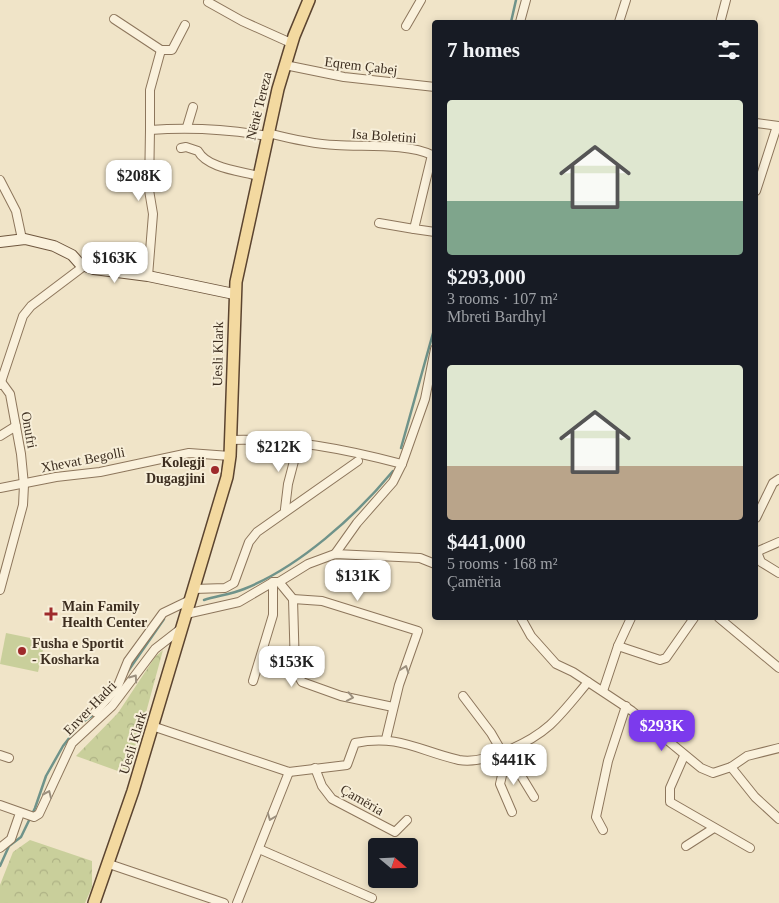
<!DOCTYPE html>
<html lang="en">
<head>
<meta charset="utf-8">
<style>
	body { margin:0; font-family:Georgia,serif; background:#242831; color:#f1f3f6; height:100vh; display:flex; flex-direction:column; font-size:19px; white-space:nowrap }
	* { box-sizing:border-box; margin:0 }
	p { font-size:16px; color:#9ea1a6 }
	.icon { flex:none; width:28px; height:28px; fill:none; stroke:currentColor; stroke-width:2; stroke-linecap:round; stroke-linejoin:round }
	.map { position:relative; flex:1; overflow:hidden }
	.sheet { position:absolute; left:432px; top:20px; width:326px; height:600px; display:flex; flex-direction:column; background:#171b24; border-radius:5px; box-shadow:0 2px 8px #0003 }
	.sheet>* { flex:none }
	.needle { width:32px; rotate:109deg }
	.buttons { position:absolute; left:368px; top:838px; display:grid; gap:10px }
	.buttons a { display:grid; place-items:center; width:50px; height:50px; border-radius:5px; background:#171b24; box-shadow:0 2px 8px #0003; font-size:25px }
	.price { position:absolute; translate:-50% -42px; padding:0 11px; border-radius:10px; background:#fff; color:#222; font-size:16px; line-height:32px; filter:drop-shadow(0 1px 2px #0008) }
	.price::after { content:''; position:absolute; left:50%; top:30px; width:15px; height:11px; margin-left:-8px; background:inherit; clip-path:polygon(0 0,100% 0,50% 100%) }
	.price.selected { background:#7c3aed; color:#fff }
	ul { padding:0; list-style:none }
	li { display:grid; align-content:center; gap:10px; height:265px; padding:0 15px }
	li span { display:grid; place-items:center; height:155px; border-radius:5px; color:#555 }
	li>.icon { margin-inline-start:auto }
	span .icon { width:90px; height:90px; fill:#fffc; stroke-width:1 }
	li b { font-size:21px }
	h2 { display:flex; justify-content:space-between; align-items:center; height:60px; padding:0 15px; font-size:21px }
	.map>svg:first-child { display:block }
	.green { fill:#c9cf9b }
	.forest { fill:url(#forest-crowns) }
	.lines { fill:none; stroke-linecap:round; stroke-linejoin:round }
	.stream { stroke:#6f938a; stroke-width:2.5 }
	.street-casing { stroke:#8d765c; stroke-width:10 }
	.secondary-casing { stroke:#6f573f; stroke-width:12 }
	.primary-casing { stroke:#5b4430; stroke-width:14 }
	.street { stroke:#faf1dc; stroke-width:8 }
	.secondary { stroke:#faf1dc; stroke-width:10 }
	.primary { stroke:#f3d9a0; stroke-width:11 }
	.oneway { stroke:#9c907e }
	.poi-dot { fill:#9e2a2b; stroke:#f7eed8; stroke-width:2 }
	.labels { text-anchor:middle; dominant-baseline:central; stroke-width:4; stroke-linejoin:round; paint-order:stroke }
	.street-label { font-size:14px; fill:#3d2e20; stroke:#f7eed8 }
	.poi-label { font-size:14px; font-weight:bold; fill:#3d2e20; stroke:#f7eed8; text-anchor:start }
</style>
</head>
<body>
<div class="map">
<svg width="779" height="903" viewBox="0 0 779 903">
	<defs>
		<pattern id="forest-crowns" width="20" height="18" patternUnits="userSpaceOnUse" patternTransform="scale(1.25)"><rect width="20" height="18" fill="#c9cf9b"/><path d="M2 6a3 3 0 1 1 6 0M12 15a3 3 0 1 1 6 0" fill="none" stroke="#aeb285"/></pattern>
	</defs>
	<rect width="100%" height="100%" fill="#f0e4c8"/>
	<!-- green -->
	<polygon class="green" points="6,633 45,641 38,672 0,664"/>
	<!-- forest -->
	<g class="forest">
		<polygon points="163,650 129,775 76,756 118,713 155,657"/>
		<polygon points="30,840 92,861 92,887 85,903 0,903 0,885 13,852"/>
	</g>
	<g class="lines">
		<!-- stream -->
		<g class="stream">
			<polyline points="511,22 516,0"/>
			<polyline points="401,448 435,326"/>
			<path d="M204 600C217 596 232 594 244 589 299 567 356 516 393 471"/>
			<polyline points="126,674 164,619"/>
			<polyline points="0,866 9,846 21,837 35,808 46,776 63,746 81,723 95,714"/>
		</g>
		<!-- street casing -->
		<g class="street-casing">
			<g id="street">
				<polyline points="208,2 242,21 291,43"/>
				<polyline points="114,19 161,50 172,50 185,25"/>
				<polyline points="721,19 726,0"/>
				<polyline points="520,22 526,0"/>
				<polyline points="619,22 626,0"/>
				<polyline points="406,26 421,0"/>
				<path d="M161 50 150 90V130C190 127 227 129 267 136"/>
				<polyline points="285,65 344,77 435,87"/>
				<polyline points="756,123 779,126"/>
				<polyline points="187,127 193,107"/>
				<path d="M268 133C291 139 312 144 336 145 364 147 407 143 432 155L414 229 435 232"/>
				<path d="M181 148 186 147 198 151C207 168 240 171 258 176"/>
				<polyline points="0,180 16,211 22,239"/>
				<polyline points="756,191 777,126"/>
				<polyline points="379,223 414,229"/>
				<polyline points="148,276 153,214 149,190 150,130"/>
				<polyline points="0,385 23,316 31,306 84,266"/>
				<polyline points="0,436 16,426"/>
				<path d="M230 440C289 438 345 449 402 464"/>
				<polyline points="0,488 56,477 100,472 189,453 230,456"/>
				<polyline points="285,509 288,484 299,442"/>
				<polyline points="756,518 773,483 779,479"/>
				<polyline points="756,552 779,542"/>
				<polyline points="757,552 761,562 779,573"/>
				<polyline points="335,554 357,523 393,482 402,464 425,399 435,349"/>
				<polyline points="279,582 293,599 295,670 302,682 341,696 393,707"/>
				<polyline points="194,589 225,588 234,583 249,542 257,532 358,461"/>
				<polyline points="0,590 23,505 24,485 21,454 10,394 2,383"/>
				<polyline points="293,599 322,601 418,631 399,685 386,739"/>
				<polyline points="186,614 239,602 273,582 279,582 308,564 335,554 420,558 435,564"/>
				<polyline points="521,618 531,636 556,664 573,672 632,711 701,768 713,773 731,767 747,756 779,748"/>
				<polyline points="719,618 779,668"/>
				<polyline points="618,646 660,660 666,658 694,618"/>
				<polyline points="253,681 273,615 273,582"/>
				<polyline points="603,691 618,646 631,618"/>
				<polyline points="463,696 491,733 502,752"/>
				<polyline points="95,712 117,688 128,661 163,613 190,600"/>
				<path d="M152 726 289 772 347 765 355 743C399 734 419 751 459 760 485 765 531 742 550 725 564 712 576 696 588 682"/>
				<polyline points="506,751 534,797"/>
				<polyline points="0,755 9,758"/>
				<polyline points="684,756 670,788 670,802 750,848"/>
				<polyline points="731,767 755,797 779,819"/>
				<polyline points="315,768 322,786 332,799 395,832 407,820"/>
				<polyline points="0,805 34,817 39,814 72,743 112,706 155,649 182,628"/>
				<polyline points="512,812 500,784 503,771 513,763"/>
				<polyline points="603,830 596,817 608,761 626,706"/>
				<polyline points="686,846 714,828"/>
				<polyline points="0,848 11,839 20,813"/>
				<polyline points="259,849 372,898"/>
				<polyline points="109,864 224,903"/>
				<polyline points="237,903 289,772"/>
			</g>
		</g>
		<!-- secondary casing -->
		<g class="secondary-casing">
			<polyline id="secondary" points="0,242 25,239 54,246 72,255 80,264 94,269 148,276 234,294"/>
		</g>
		<!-- primary casing -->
		<g class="primary-casing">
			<polyline id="primary" points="94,903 133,791 227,477 230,456 236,282 278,89 294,36 309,0"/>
		</g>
		<!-- street -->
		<use href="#street" class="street"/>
		<!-- secondary -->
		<use href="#secondary" class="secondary"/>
		<!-- primary -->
		<use href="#primary" class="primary"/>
	</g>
	<!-- one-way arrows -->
	<defs><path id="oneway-chevron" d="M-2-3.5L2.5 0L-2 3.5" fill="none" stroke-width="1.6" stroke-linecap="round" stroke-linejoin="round" transform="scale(1.25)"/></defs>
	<g class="oneway">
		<use href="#oneway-chevron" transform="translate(405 669) rotate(-71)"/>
		<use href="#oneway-chevron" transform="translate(134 678) rotate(-55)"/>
		<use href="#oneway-chevron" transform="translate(350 697) rotate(11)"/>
		<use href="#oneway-chevron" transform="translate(48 794) rotate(-66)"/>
		<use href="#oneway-chevron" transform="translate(271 817) rotate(111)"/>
	</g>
	<!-- markers -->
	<g class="poi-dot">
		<circle cx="215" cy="470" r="5"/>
		<path d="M48.5 606.5h5v5h5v5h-5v5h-5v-5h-5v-5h5z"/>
		<circle cx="22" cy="651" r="5"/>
	</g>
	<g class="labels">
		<!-- street labels -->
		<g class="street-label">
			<text transform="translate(361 66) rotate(7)">Eqrem Çabej</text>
			<text transform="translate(259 106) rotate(-76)">Nënë Tereza</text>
			<text transform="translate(384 136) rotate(4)">Isa Boletini</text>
			<text transform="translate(218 354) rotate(-89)">Uesli Klark</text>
			<text transform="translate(29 430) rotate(80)">Onufri</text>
			<text transform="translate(83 460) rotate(-11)">Xhevat Begolli</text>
			<text transform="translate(90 708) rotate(-46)">Enver Hadri</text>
			<text transform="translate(133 743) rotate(-73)">Uesli Klark</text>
			<text transform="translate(362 800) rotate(30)">Çamëria</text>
		</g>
		<!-- poi labels -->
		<g class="poi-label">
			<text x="205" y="462" text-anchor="end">Kolegji<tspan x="205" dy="16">Dugagjini</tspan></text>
			<text x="62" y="606">Main Family<tspan x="62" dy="16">Health Center</tspan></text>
			<text x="32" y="643">Fusha e Sportit<tspan x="32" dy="16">- Kosharka</tspan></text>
		</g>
	</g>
</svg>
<div class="buttons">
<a><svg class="needle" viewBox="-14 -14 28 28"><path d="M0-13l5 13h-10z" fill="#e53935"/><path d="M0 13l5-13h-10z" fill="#9ea1a6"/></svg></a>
</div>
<b class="price" style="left:139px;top:202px">$208K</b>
<b class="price" style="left:115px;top:284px">$163K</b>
<b class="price" style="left:279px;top:473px">$212K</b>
<b class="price" style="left:358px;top:602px">$131K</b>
<b class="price" style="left:292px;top:688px">$153K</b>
<b class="price selected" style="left:662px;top:752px">$293K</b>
<b class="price" style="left:514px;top:786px">$441K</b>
<section class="sheet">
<h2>7 homes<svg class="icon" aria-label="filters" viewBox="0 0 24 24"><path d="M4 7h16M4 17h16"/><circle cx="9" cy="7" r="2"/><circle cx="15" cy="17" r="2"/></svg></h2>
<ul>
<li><span style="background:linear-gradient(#dfe7d0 65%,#7fa58c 0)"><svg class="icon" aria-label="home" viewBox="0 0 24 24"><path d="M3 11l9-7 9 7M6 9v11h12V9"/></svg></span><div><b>$293,000</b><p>3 rooms · 107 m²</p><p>Mbreti Bardhyl</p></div></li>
<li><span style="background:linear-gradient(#dfe7d0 65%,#b9a48a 0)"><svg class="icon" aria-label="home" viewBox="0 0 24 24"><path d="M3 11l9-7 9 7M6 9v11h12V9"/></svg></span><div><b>$441,000</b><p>5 rooms · 168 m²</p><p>Çamëria</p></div></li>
</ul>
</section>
</div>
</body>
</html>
